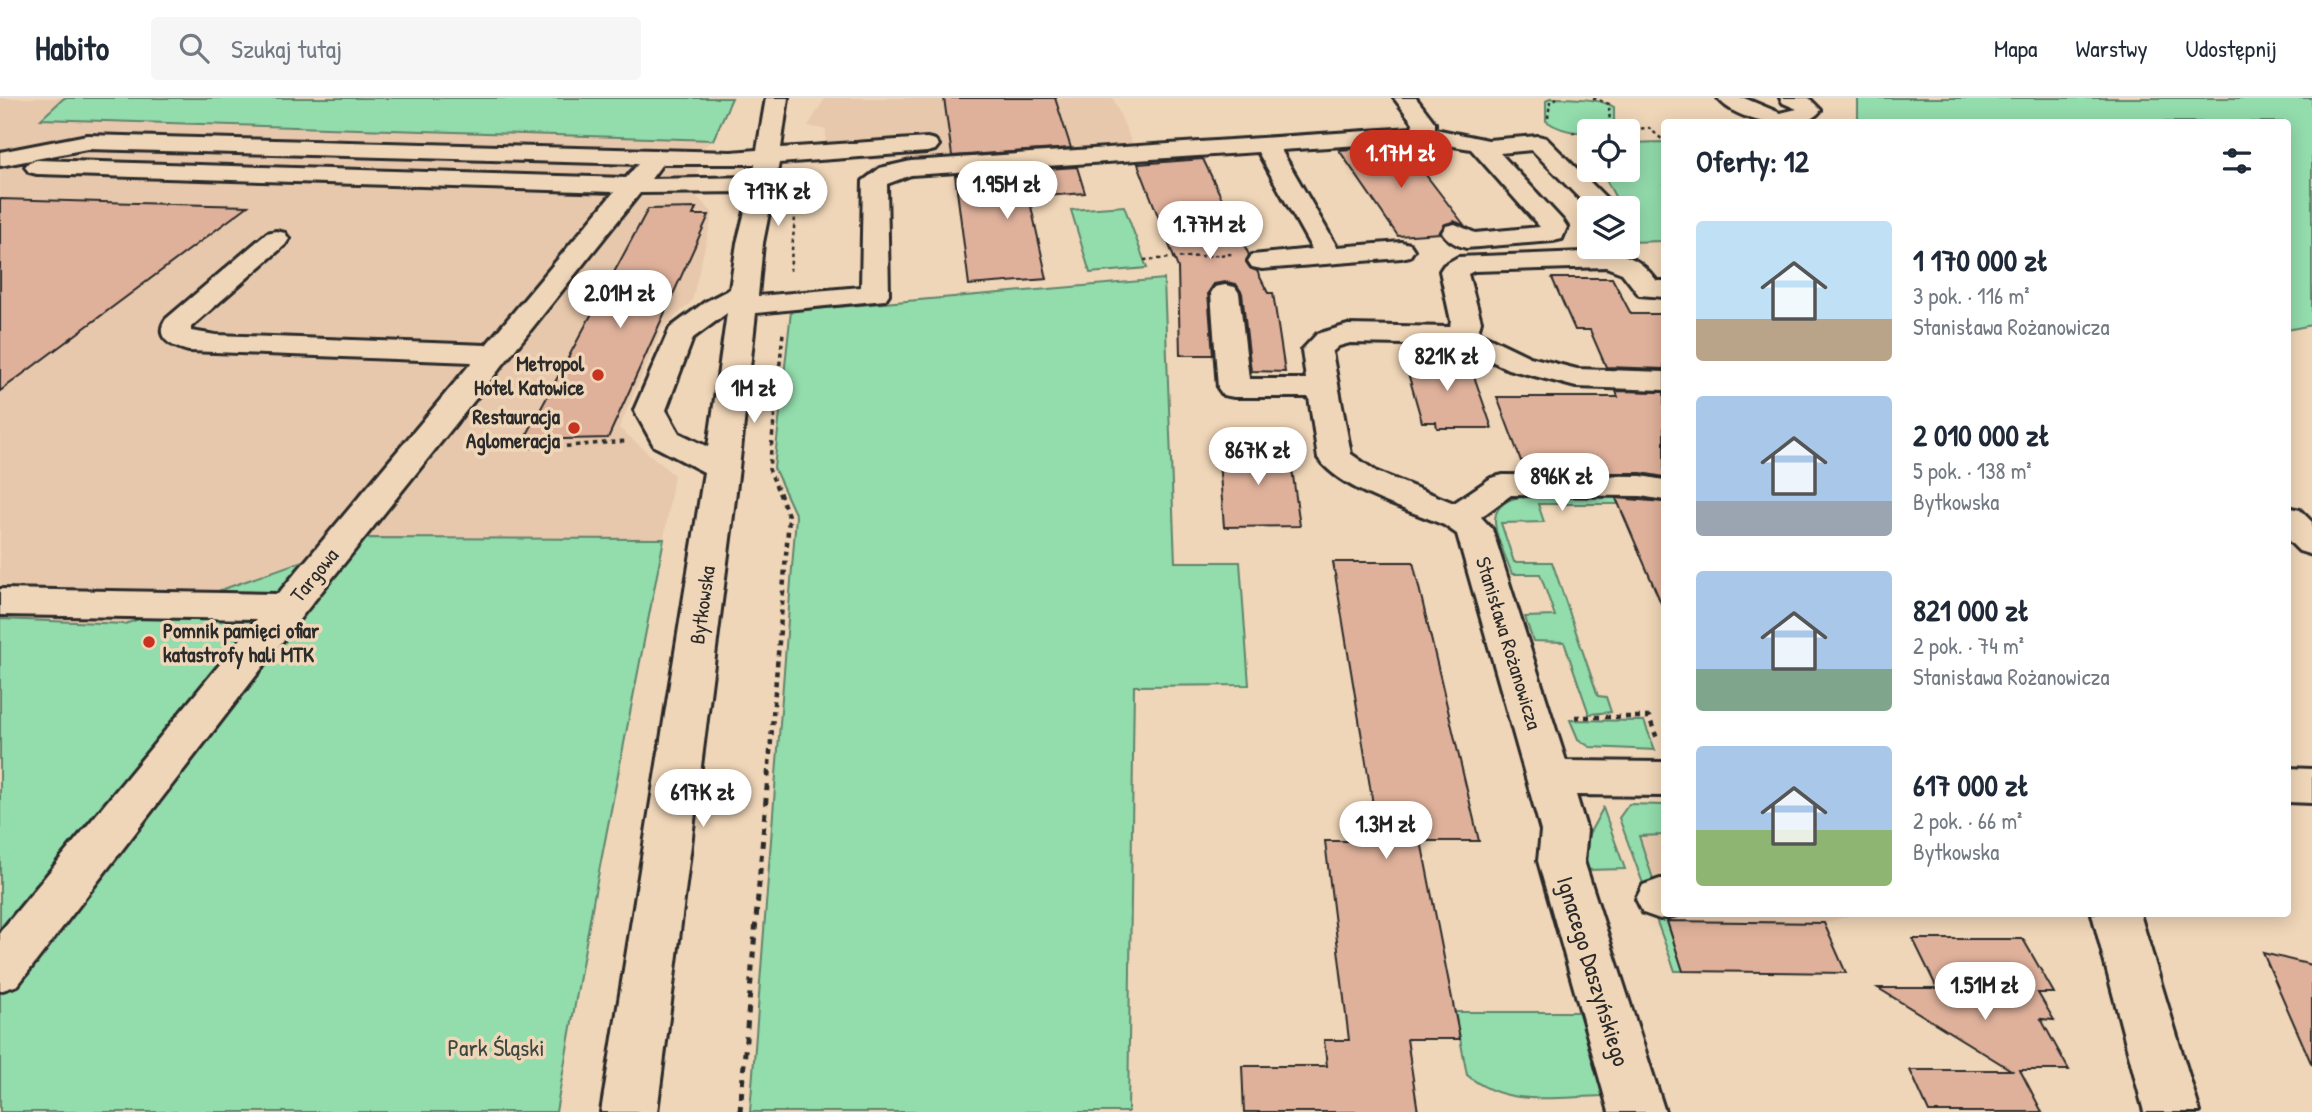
<!DOCTYPE html>
<html lang="pl">
<head>
<meta charset="utf-8">
<style>
	body { margin:0; font-family:"Patrick Hand",sans-serif; background:#f6f6f7; color:#1f2937; height:100vh; display:flex; flex-direction:column; font-size:26px; white-space:nowrap }
	* { box-sizing:border-box; margin:0 }
	p { font-size:23px; color:#747a83 }
	.icon { flex:none; width:38px; height:38px; fill:none; stroke:currentColor; stroke-width:2; stroke-linecap:round; stroke-linejoin:round }
	.map { position:relative; flex:1; overflow:hidden }
	.drawer { position:absolute; left:1661px; top:21px; width:630px; height:798px; display:flex; flex-direction:column; background:#fff; border-radius:7px; box-shadow:0 4px 18px #0003 }
	.drawer>* { flex:none }
	.controls { position:absolute; left:1577px; top:21px; display:grid; gap:14px }
	.controls a { display:grid; place-items:center; width:63px; height:63px; border-radius:7px; background:#fff; box-shadow:0 4px 18px #0003; font-size:35px }
	.price { position:absolute; translate:-50% -60px; padding:0 16px; border-radius:24px; background:#fff; color:#222; font-size:23px; line-height:46px; filter:drop-shadow(0 2px 4px #0008) }
	.price::after { content:''; position:absolute; left:50%; top:42px; width:21px; height:16px; margin-left:-10px; background:inherit; clip-path:polygon(0 0,100% 0,50% 100%) }
	.price.active { background:#c8321e; color:#fff }
	ul { padding:0; list-style:none }
	li { display:flex; align-items:center; gap:21px; height:175px; padding:0 35px }
	li span { display:grid; place-items:center; flex:none; width:196px; height:140px; border-radius:7px; color:#555 }
	li>.icon { margin-inline-start:auto }
	span .icon { width:84px; height:84px; fill:#fffc; stroke-width:1 }
	li b { font-size:30px }
	h2 { display:flex; justify-content:space-between; align-items:center; height:84px; padding:0 35px; font-size:30px }
	header { display:flex; align-items:center; gap:42px; box-sizing:border-box; height:98px; padding:0 35px; background:#fff; border-bottom:2px solid #e0e1e3 }
	header strong { font-size:33px }
	nav { display:flex; gap:38px; margin-inline-start:auto; font-size:24px }
	.search { width:490px; height:63px; background:#f6f6f7; display:flex; align-items:center; gap:18px; box-sizing:border-box; padding:0 24px; border-radius:7px; color:#747a83; font-size:26px }
	.map>svg:first-child { display:block }
	.built { fill:#e7c8ac }
	.green { fill:#93dcac; stroke:#5f846c; stroke-width:2 }
	.building { fill:#dfb19b; stroke:#2b2b2b; stroke-width:2 }
	.lines { fill:none; stroke-linecap:round; stroke-linejoin:round }
	.minor-casing { stroke:#2b2b2b; stroke-width:6 }
	.path-far3 { stroke:#2b2b2b; stroke-width:2.5; stroke-dasharray:3.5 3.5; stroke-linecap:butt }
	.path-far2 { stroke:#2b2b2b; stroke-width:3.5; stroke-dasharray:4.5 4.5; stroke-linecap:butt }
	.path-far1 { stroke:#2b2b2b; stroke-width:4.5; stroke-dasharray:5 5; stroke-linecap:butt }
	.path { stroke:#2b2b2b; stroke-width:5; stroke-dasharray:7 7; stroke-linecap:butt }
	.minor { fill:#f0d6b8; fill-rule:evenodd }
	.poi-dot { fill:#c8321e; stroke:#f0d6b8; stroke-width:2.5 }
	.labels { text-anchor:middle; dominant-baseline:central; stroke-width:7; stroke-linejoin:round; paint-order:stroke }
	.poi-label { font-size:21px; font-weight:bold; fill:#2b2b2b; stroke:#f0d6b8; text-anchor:end }
	.street-label { font-size:21px; fill:#2b2b2b; stroke:#f0d6b8 }
	.near-street-label { font-size:24px; fill:#2b2b2b; stroke:#f0d6b8 }
	.near-park-label { font-size:24px; fill:#3b463e; stroke:#f0d6b8 }
</style>
</head>
<body>
<header>
<strong>Habito</strong>
<div class="search"><svg class="icon" aria-label="search" viewBox="0 0 24 24"><circle cx="10" cy="10" r="6"/><path d="M15 15l6 6"/></svg>Szukaj tutaj</div>
<nav><a>Mapa</a><a>Warstwy</a><a>Udostępnij</a></nav>
</header>
<div class="map">
<svg width="2312" height="1014" viewBox="0 0 2312 1014">
	<rect width="100%" height="100%" fill="#f0d6b8"/>
	<filter id="ink" filterUnits="userSpaceOnUse"><feTurbulence type="fractalNoise" baseFrequency=".0143" numOctaves="2"/><feDisplacementMap in="SourceGraphic" scale="14" xChannelSelector="R" yChannelSelector="G"/><feConvolveMatrix kernelMatrix="1 2 1 2 8 2 1 2 1" color-interpolation-filters="sRGB"/></filter>
	<g filter="url(#ink)">
		<!-- built -->
		<g class="built">
			<polygon points="0,0 64,0 42,21 85,24 713,42 703,50 693,95 713,115 692,203 662,231 619,330 674,377 664,441 367,440 125,526 0,521"/>
			<polygon points="825,0 1113,0 1133,47 824,65 826,32 808,28"/>
			<polygon points="1629,706 1664,707 1664,816 1853,816 1824,826 1846,875 1675,873 1619,720"/>
		</g>
		<!-- green -->
		<g class="green">
			<polygon points="64,0 732,0 713,42 41,21"/>
			<path d="M1550 0C1569 0 1600 0 1614 9V28C1594 39 1565 36 1546 23V3Z"/>
			<polygon points="1858,0 2312,0 2312,227 2287,232 2287,24 1858,24"/>
			<polygon points="1664,44 1664,143 1628,144 1628,110 1621,110 1601,72 1628,72 1628,45"/>
			<polygon points="1124,108 1147,170 1090,175 1071,112"/>
			<polygon points="1164,181 1175,464 1240,464 1249,587 1134,588 1128,1014 750,1014 796,418 774,370 791,213"/>
			<path d="M1525 398H1615L1618 406H1538L1544 424 1501 425 1514 464H1552L1598 598 1606 599 1611 614 1589 616 1564 544 1533 543 1525 519 1555 518 1540 476H1512C1501 444 1474 405 1525 398Z"/>
			<polygon points="367,440 664,441 594,799 556,1014 0,1014 0,521 125,526"/>
			<polygon points="1570,622 1644,623 1655,652 1590,649 1578,641"/>
			<polygon points="1629,706 1664,707 1664,737 1639,738 1683,873 1675,873 1619,720"/>
			<polygon points="1603,710 1625,771 1586,772 1588,738"/>
			<path d="M1455 914H1580L1603 998C1555 999 1506 1010 1467 977Z"/>
		</g>
		<!-- building -->
		<g class="building">
			<polygon points="944,0 1055,0 1071,50 952,58"/>
			<polygon points="1403,47 1465,128 1454,123 1444,127 1440,135 1398,138 1339,52"/>
			<polygon points="1203,61 1249,157 1246,164 1250,170 1257,173 1268,195 1273,195 1285,274 1251,273 1242,195 1236,186 1226,184 1214,186 1208,195 1213,257 1180,257 1178,170 1138,66"/>
			<polygon points="1077,69 1085,95 1029,99 1047,181 969,187 955,77"/>
			<polygon points="0,101 171,106 248,108 0,293"/>
			<polygon points="696,110 693,117 709,117 608,340 524,342 648,111"/>
			<polygon points="1552,180 1612,180 1631,216 1664,216 1664,271 1606,269 1590,232 1575,232"/>
			<polygon points="1404,261 1468,261 1492,330 1437,330 1436,324 1422,324"/>
			<polygon points="1616,293 1664,294 1664,379 1641,375 1605,375 1599,363 1521,363 1497,299 1618,299"/>
			<polygon points="1218,349 1289,349 1300,428 1224,429"/>
			<polygon points="1616,400 1664,404 1664,512"/>
			<polygon points="1333,464 1413,464 1479,743 1421,743 1460,941 1407,941 1418,1014 1244,1014 1242,968 1327,968 1324,942 1349,942 1325,743 1379,743"/>
			<polygon points="1667,823 1824,825 1846,875 1683,873"/>
			<polygon points="1913,841 2023,841 2054,895 2038,895 2054,922 2041,921 2069,972 2020,972 2042,1014 1929,1014 1910,972 2011,972 1878,890 1937,890"/>
			<polygon points="2263,855 2312,867 2312,967"/>
		</g>
		<g class="lines">
			<!-- minor casing -->
			<g class="minor-casing">
				<g id="minor">
					<path d="M766 0H788L781 50 927 40 935 42 939 47 935 52 927 54 779 65 763 145 758 198 861 189 863 83 880 70 911 63 1412 30 1413 25 1394 0H1416L1435 25V31L1488 42 1538 38 1546 40 1616 110H1589L1532 52 1500 55 1563 123 1567 129 1562 141 1553 143 1466 150C1456 147 1448 143 1442 134L1446 128 1455 126 1475 135 1540 129 1471 51 1423 43 1281 52 1337 149 1401 144 1410 146 1414 152 1410 158 1401 160 1262 171 1252 169 1248 163 1252 157 1312 151 1258 54 911 77 887 86 889 196 885 202 756 215 739 370 657 1014H601L704 374 654 348 634 312 670 230 705 204 730 191 737 145 750 94 640 95 302 518 18 887 0 893V834L257 521 0 517V491L278 496 472 264 189 253C173 249 153 240 166 221L267 135 276 133 285 135 289 141 285 147 191 229V233L216 237 486 247 614 94 37 76 29 74 25 69 29 64 37 62 626 80 638 66 87 51 0 68V54L87 37 731 54 757 52ZM662 66H755L753 79 651 81ZM727 215 708 349 679 335 666 312 693 240Z"/>
					<path d="M1718 0H1744L1780 15 1797 11 1783 5 1780 0H1809L1821 12C1803 38 1735 24 1718 0Z"/>
					<path d="M1606 153C1630 157 1642 163 1657 183H1664V199L1639 197 1622 175 1606 169 1474 173 1468 176 1481 223 1478 234 1530 259 1577 271 1664 274V292L1576 289 1508 271 1458 247 1350 245 1339 248 1332 254 1351 356 1377 374 1454 405 1491 380 1503 377 1641 378 1664 382V402L1641 398 1511 397 1481 419 1492 431 1566 663 1664 664V698L1576 697 1587 733 1584 763 1665 1014H1609L1538 763 1541 733 1457 436 1444 427C1408 411 1341 393 1318 360L1309 299H1234L1223 297 1218 290 1211 195 1215 189 1225 187 1235 189 1239 195 1249 281H1306L1302 252 1317 236 1348 227 1450 229 1451 223 1440 173 1444 167 1458 159Z"/>
					<polygon points="2287,409 2300,412 2312,424 2312,457 2299,453 2287,441"/>
					<polygon points="2287,670 2312,671 2312,705 2287,704"/>
					<polygon points="1660,781 1664,781 1664,816 1681,816 1660,821 1643,815 1636,801 1643,787"/>
					<polygon points="2092,816 2140,816 2200,1014 2144,1014"/>
				</g>
			</g>
			<!-- path-far3 -->
			<g class="path-far3">
				<polyline points="1593,0 1609,6 1610,30 1607,31"/>
				<polyline points="1548,20 1550,4 1557,0"/>
				<polyline points="1599,33 1649,30 1664,43"/>
				<polyline points="1572,35 1589,34"/>
				<polyline points="1144,162 1232,156"/>
				<polyline points="790,173 796,109"/>
			</g>
			<!-- path-far2 -->
			<g class="path-far2">
				<polyline points="467,349 558,349 626,343"/>
				<polyline points="777,391 769,371 783,235"/>
			</g>
			<!-- path-far1 -->
			<g class="path-far1">
				<polyline points="1575,619 1649,619 1658,643"/>
				<polyline points="769,667 789,420 777,389"/>
			</g>
			<!-- path -->
			<polyline class="path" points="740,1014 769,665"/>
			<!-- minor -->
			<use href="#minor" class="minor"/>
		</g>
	</g>
	<!-- markers -->
	<g class="poi-dot">
		<circle cx="598" cy="277" r="7"/>
		<circle cx="574" cy="330" r="7"/>
		<circle cx="149" cy="544" r="7"/>
	</g>
	<g class="labels">
		<!-- poi labels -->
		<g class="poi-label">
			<text x="584" y="265">Metropol<tspan x="584" dy="24">Hotel Katowice</tspan></text>
			<text x="560" y="318">Restauracja<tspan x="560" dy="24">Aglomeracja</tspan></text>
			<text x="163" y="532" text-anchor="start">Pomnik pamięci ofiar<tspan x="163" dy="24">katastrofy hali MTK</tspan></text>
		</g>
		<!-- street labels -->
		<g class="street-label">
			<text transform="translate(314 477) rotate(-51)">Targowa</text>
			<text transform="translate(702 507) rotate(-82)">Bytkowska</text>
			<text transform="translate(1509 545) rotate(73)">Stanisława Rożanowicza</text>
		</g>
		<!-- near-street labels -->
		<g class="near-street-label">
			<text transform="translate(1594 873) rotate(73)">Ignacego Daszyńskiego</text>
		</g>
		<!-- near-park labels -->
		<g class="near-park-label">
			<text x="496" y="949">Park Śląski</text>
		</g>
	</g>
</svg>
<div class="controls">
<a><svg class="icon" aria-label="locate" viewBox="0 0 24 24"><circle cx="12" cy="12" r="6"/><path d="M12 2v4M12 18v4M2 12h4M18 12h4"/></svg></a>
<a><svg class="icon" aria-label="layers" viewBox="0 0 24 24"><path d="M12 4l9 5-9 5-9-5zM3 14l9 5 9-5"/></svg></a>
</div>
<b class="price active" style="left:1401px;top:92px">1.17M zł</b>
<b class="price" style="left:1007px;top:123px">1.95M zł</b>
<b class="price" style="left:778px;top:130px">717K zł</b>
<b class="price" style="left:1210px;top:163px">1.77M zł</b>
<b class="price" style="left:620px;top:232px">2.01M zł</b>
<b class="price" style="left:1447px;top:295px">821K zł</b>
<b class="price" style="left:754px;top:327px">1M zł</b>
<b class="price" style="left:1258px;top:389px">867K zł</b>
<b class="price" style="left:1562px;top:415px">896K zł</b>
<b class="price" style="left:703px;top:731px">617K zł</b>
<b class="price" style="left:1386px;top:763px">1.3M zł</b>
<b class="price" style="left:1985px;top:924px">1.51M zł</b>
<section class="drawer">
<h2>Oferty: 12<svg class="icon" aria-label="filters" viewBox="0 0 24 24"><path d="M4 7h16M4 17h16"/><circle cx="9" cy="7" r="2"/><circle cx="15" cy="17" r="2"/></svg></h2>
<ul>
<li><span style="background:linear-gradient(#bfe0f5 70%,#b9a48a 0)"><svg class="icon" aria-label="home" viewBox="0 0 24 24"><path d="M3 11l9-7 9 7M6 9v11h12V9"/></svg></span><div><b>1 170 000 zł</b><p>3 pok. · 116 m²</p><p>Stanisława Rożanowicza</p></div></li>
<li><span style="background:linear-gradient(#a9c7e8 75%,#9aa5b1 0)"><svg class="icon" aria-label="home" viewBox="0 0 24 24"><path d="M3 11l9-7 9 7M6 9v11h12V9"/></svg></span><div><b>2 010 000 zł</b><p>5 pok. · 138 m²</p><p>Bytkowska</p></div></li>
<li><span style="background:linear-gradient(#a9c7e8 70%,#7fa58c 0)"><svg class="icon" aria-label="home" viewBox="0 0 24 24"><path d="M3 11l9-7 9 7M6 9v11h12V9"/></svg></span><div><b>821 000 zł</b><p>2 pok. · 74 m²</p><p>Stanisława Rożanowicza</p></div></li>
<li><span style="background:linear-gradient(#a9c7e8 60%,#8fb573 0)"><svg class="icon" aria-label="home" viewBox="0 0 24 24"><path d="M3 11l9-7 9 7M6 9v11h12V9"/></svg></span><div><b>617 000 zł</b><p>2 pok. · 66 m²</p><p>Bytkowska</p></div></li>
</ul>
</section>
</div>
</body>
</html>
